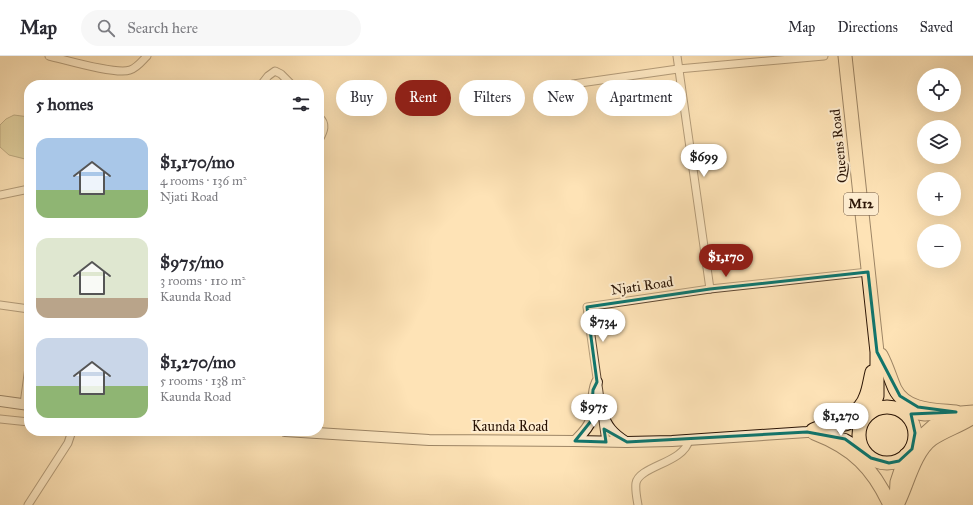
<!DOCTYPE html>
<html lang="en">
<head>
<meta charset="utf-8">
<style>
	body { margin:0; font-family:"IM FELL Great Primer",serif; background:#f7f7f7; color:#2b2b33; height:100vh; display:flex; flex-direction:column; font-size:15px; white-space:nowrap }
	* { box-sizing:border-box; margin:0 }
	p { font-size:13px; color:#7c7c81 }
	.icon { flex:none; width:22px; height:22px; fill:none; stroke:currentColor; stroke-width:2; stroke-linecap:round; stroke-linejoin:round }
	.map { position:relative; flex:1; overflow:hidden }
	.side { position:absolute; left:24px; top:24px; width:300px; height:356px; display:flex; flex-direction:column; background:#fff; border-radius:16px; box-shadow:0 4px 16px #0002 }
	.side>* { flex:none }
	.banner { position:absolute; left:336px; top:24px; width:380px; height:36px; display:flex; gap:8px }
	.fabs { position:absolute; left:917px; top:12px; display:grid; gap:8px }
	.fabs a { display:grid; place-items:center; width:44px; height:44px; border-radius:50%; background:#fff; box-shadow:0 4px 16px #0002; font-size:20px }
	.price { position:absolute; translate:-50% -34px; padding:0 9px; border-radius:14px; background:#fff; color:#222; font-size:13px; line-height:26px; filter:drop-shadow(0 1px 2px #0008) }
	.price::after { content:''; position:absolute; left:50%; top:24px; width:12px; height:9px; margin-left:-6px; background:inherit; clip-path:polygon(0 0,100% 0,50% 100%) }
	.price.active { background:#8f2418; color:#fff }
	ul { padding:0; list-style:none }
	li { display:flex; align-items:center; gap:12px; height:100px; padding:0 12px }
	li span { display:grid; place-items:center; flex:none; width:112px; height:80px; border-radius:12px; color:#555 }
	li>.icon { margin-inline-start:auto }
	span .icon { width:48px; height:48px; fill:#fffc; stroke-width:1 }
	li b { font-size:17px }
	h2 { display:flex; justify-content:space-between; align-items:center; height:48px; padding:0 12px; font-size:17px }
	.tag { padding:0 14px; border-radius:18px; background:#fff; box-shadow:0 4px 16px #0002; font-size:14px; line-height:36px }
	.tag.active { background:#8f2418; color:#fff }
	header { display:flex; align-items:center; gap:24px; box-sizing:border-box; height:56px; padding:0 20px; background:#fff; border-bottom:1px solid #e1e1e2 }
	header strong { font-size:19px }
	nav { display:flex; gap:22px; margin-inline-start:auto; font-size:14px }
	.search { width:280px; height:36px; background:#f7f7f7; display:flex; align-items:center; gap:10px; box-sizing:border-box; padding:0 14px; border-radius:22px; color:#7c7c81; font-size:15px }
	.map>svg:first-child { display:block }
	.green { fill:#c7c189; stroke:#786a47 }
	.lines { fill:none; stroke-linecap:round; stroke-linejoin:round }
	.street-casing { stroke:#5f4832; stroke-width:9 }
	.secondary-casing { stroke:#2a1405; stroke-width:12 }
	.primary-casing { stroke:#2a1405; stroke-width:13 }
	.highway-casing { stroke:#2a1405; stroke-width:15 }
	.street { stroke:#feedd0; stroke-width:7 }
	.secondary { stroke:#feedd0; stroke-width:10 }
	.primary { stroke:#fee3b7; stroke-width:11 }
	.highway { stroke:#fee3b7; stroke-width:13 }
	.marked { fill:none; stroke:#0f766e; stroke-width:3; stroke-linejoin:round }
	.labels { text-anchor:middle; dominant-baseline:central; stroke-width:4; stroke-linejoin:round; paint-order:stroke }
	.shield { fill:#feedd0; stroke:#6a5542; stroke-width:1 }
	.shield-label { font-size:13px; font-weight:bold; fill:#2a1405 }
	.street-label { font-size:14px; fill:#2a1405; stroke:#feedd0 }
</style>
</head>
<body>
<header>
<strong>Map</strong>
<div class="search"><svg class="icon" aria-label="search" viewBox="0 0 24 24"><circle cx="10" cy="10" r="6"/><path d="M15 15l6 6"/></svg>Search here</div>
<nav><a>Map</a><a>Directions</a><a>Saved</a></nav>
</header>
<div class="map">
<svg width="973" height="449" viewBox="0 0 973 449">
	<rect width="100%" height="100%" fill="#fee3b7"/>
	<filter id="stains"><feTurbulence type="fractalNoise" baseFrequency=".005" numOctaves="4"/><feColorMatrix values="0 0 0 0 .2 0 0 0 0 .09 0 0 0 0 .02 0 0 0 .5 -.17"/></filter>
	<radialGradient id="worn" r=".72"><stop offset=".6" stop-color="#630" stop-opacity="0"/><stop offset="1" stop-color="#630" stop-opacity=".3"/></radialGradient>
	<!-- green -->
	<polygon class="green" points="14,59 29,61 29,104 9,99 0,91 0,69 6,63"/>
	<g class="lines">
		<!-- street casing -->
		<g class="street-casing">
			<g id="street">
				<path d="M49 0C66 4 116 19 130 14 137 12 142 5 147 0"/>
				<polyline points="677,0 710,233"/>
				<polyline points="261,29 268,20 275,15 281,18 292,29"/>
				<polyline points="562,40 565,31 573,28 678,13 824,0"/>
				<path d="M319 61C327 68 324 75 319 84"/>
				<polyline points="0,139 29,133"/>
				<polyline points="0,249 29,253"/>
				<polyline points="24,348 29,311"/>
				<polyline points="0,363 29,366"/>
				<polyline points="606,386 587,251 710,233 868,216"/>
				<polyline points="28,449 68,387 72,375"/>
				<path d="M638 449C637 443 635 434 636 427 639 410 684 407 689 384"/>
			</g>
		</g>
		<!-- secondary casing -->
		<g class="secondary-casing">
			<g id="secondary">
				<polyline points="0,345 29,349"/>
				<path d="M602 356C606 370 613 378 626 386"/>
				<polyline points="285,375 429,384 575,385 627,386 672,385 807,376 847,369 866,361"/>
				<polyline points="823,378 845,383 864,394"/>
				<path d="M575 385C581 379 588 373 591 364 595 351 591 338 597 326"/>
			</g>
		</g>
		<!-- primary casing -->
		<g class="primary-casing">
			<g id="primary">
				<polyline points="904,356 925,359 973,355"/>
				<polyline points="915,385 933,369 957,363"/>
			</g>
		</g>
		<!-- highway casing -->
		<g class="highway-casing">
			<g id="highway">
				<polyline points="845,0 877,296 877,340 871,356"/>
				<path d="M881 299C887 310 890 322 895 333 906 355 935 354 956 356"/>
				<circle cx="887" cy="379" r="28"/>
				<path d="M813 374C832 366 859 362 866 340 869 333 870 324 872 316"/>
				<path d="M814 377C853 392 873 412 890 449"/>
				<polyline points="896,444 897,426 906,399"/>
				<path d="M897 449C907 430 914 396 932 383 945 374 960 370 973 361"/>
			</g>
		</g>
		<!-- street -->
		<use href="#street" class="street"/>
		<!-- secondary -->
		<use href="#secondary" class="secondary"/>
		<!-- primary -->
		<use href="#primary" class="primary"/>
		<!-- highway -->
		<use href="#highway" class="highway"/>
	</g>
	<!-- marked area -->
	<path d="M0 0H973V449H0ZM868 216 877 296 900 340 918 351 956 356 911 358 915 377 912 393 899 405 889 407 871 402 845 383 807 376 627 386 604 373 606 386 575 385 591 365 593 334 597 326 587 251 710 233Z" fill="#fee3b7" fill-opacity=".55" fill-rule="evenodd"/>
	<path class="marked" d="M868 216 877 296 900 340 918 351 956 356 911 358 915 377 912 393 899 405 889 407 871 402 845 383 807 376 627 386 604 373 606 386 575 385 591 365 593 334 597 326 587 251 710 233Z"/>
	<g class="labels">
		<!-- shield labels -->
		<rect class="shield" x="844" y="137" width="34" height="22" rx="3"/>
		<g class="shield-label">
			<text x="861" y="148">M12</text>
		</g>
		<!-- street labels -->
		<g class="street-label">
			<text transform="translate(839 90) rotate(-96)">Queens Road</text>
			<text transform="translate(642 230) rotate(-8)">Njati Road</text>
			<text x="510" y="370">Kaunda Road</text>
		</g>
	</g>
	<rect width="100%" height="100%" filter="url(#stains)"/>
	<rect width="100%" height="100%" fill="url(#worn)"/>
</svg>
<div class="fabs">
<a><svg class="icon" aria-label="locate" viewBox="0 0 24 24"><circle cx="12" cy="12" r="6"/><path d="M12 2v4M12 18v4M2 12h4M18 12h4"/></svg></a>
<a><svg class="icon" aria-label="layers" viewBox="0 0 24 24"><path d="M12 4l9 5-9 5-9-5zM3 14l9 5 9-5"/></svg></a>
<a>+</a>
<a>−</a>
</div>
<b class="price" style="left:704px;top:122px">$699</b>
<b class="price active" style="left:726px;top:222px">$1,170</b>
<b class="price" style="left:603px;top:287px">$734</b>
<b class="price" style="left:594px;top:372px">$975</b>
<b class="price" style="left:841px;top:381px">$1,270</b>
<div class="banner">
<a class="tag">Buy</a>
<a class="tag active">Rent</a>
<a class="tag">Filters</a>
<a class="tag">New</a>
<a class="tag">Apartment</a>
</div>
<section class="side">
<h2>5 homes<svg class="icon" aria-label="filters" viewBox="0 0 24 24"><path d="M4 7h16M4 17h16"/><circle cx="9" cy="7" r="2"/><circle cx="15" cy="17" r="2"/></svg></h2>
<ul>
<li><span style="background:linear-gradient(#a9c7e8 65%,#8fb573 0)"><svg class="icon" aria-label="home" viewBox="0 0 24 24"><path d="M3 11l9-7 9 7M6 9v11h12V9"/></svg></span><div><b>$1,170/mo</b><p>4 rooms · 136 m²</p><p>Njati Road</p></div></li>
<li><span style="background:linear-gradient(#dfe7d0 75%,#b9a48a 0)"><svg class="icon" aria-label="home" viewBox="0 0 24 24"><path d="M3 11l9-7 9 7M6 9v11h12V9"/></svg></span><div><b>$975/mo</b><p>3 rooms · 110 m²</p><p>Kaunda Road</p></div></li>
<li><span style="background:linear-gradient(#c9d6e8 60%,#8fb573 0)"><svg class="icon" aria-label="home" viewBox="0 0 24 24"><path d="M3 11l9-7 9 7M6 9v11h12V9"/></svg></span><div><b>$1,270/mo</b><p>5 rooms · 138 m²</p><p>Kaunda Road</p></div></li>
</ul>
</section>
</div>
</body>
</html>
